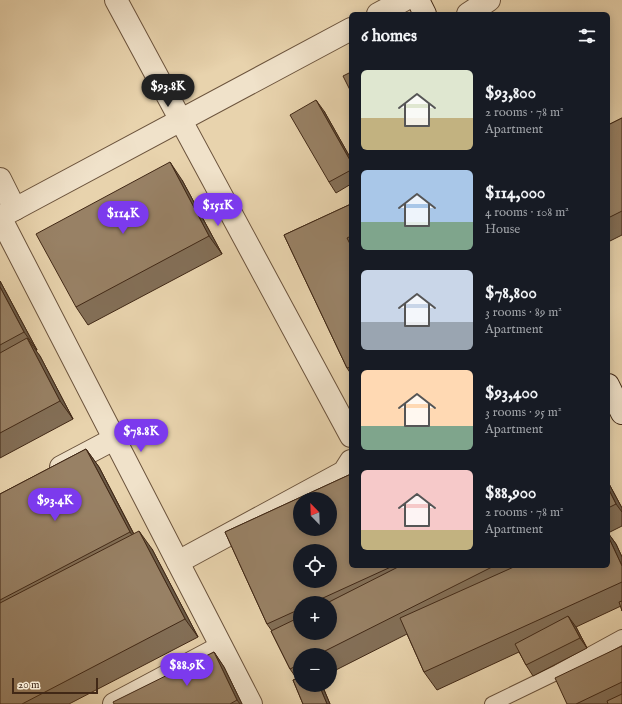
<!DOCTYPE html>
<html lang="en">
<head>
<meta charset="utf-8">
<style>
	body { margin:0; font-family:"IM FELL English",serif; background:#20242c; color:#f1f3f6; height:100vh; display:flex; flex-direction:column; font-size:15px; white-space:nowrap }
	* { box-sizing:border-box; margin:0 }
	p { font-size:13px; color:#9ea1a6 }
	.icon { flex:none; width:22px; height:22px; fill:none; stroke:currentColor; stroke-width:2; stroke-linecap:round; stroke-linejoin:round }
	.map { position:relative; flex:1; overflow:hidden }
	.details { position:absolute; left:349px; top:12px; width:261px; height:556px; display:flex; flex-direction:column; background:#171b24; border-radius:6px; box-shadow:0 2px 10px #0003 }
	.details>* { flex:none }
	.needle { width:26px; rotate:337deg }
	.fabs { position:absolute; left:293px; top:492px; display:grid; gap:8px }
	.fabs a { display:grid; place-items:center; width:44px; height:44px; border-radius:50%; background:#171b24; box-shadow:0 2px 10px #0003; font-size:20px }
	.scale { position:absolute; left:12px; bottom:10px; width:86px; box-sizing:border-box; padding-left:4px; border:2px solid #412816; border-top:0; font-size:11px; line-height:14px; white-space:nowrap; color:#412816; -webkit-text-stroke:3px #f0e2ca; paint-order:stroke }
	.price { position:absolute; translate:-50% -34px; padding:0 9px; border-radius:14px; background:#7c3aed; color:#fff; font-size:13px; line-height:26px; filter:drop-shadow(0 1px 2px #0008) }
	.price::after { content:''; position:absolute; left:50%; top:24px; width:12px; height:9px; margin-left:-6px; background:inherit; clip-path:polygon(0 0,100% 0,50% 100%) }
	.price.on { background:#222; color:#fff }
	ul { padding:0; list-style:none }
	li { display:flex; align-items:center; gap:12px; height:100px; padding:0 12px }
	li span { display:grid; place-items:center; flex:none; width:112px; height:80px; border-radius:6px; color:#555 }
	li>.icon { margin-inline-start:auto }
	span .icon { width:48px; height:48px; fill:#fffc; stroke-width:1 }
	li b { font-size:17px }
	h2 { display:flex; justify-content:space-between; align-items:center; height:48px; padding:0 12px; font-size:17px }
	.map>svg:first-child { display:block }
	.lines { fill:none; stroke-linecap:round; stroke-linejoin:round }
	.service-casing { stroke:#6b533c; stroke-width:16 }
	.minor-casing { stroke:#6b533c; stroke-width:24 }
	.secondary-casing { stroke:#412816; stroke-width:24 }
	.service { stroke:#f0e2ca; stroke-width:14 }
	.minor { stroke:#f0e2ca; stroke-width:22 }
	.secondary { stroke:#f0e2ca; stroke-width:22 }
	.wall { fill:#836f57; stroke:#412816; fill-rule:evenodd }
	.shaded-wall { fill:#6a5a47; stroke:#412816 }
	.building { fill:#988165; stroke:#412816; fill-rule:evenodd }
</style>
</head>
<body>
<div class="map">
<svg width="622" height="704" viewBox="0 0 622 704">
	<rect width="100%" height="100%" fill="#e8d3ad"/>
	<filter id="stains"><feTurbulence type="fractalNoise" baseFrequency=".005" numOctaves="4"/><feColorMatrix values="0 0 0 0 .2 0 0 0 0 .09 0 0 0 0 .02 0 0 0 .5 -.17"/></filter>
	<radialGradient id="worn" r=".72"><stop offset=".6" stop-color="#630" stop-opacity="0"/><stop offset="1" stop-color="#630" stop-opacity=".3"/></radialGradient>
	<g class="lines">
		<!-- service casing -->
		<g class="service-casing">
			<polyline id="service" points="492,704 558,672 622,637"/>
		</g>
		<!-- minor casing -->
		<g class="minor-casing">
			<g id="minor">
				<polyline points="116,0 351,436"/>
				<polyline points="378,14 404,0"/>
				<polyline points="468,14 489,0"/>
				<polyline points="0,179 15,209"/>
				<polyline points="0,217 251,704"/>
				<polyline points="0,217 351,29"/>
				<polyline points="61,467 114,439"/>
				<polyline points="178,562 344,472 351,461"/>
				<polyline points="114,704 221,647"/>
			</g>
		</g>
		<!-- secondary casing -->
		<g class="secondary-casing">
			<g id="secondary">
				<polyline points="418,0 425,14"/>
				<polyline points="608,385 622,413"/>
			</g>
		</g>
		<!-- service -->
		<use href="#service" class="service"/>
		<!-- minor -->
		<use href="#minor" class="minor"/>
		<!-- secondary -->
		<use href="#secondary" class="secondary"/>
	</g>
	<!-- wall -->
	<g class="wall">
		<polygon points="324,111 351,159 351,184 336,193 329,182"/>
		<polygon points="622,118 622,235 608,242 608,125"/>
		<polygon points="182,180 222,254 88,325 76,307"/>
		<polygon points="351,204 351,374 347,368 284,235"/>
		<polygon points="0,281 37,350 36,351 40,356 73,419 0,458"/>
		<polygon points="86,449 99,467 134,534 152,549 198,637 69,704 0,704 0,494"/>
		<path d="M351 474V566H608V533L616 544 622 557V611L621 606 576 627 587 648 533 676 526 665 519 652 437 690 424 672 407 634 330 673V655H300V685H322L330 704H303L293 680 297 679 290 669 271 631H272L267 624 225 532ZM300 499H330V529H300ZM300 551H330V581H300ZM300 603H330V633H300Z"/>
		<polygon points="608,482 622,508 622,526 608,533"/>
		<polygon points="622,646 622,704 567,704"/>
		<polygon points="214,652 224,667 242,704 114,704"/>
	</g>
	<!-- shaded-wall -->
	<g class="shaded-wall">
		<polygon points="316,100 324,111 351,159 351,162"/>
		<polygon points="170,162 182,180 222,254 209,236"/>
		<polygon points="0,281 37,350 24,332 0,287"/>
		<polygon points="27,338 40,356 73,419 60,401"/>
		<polygon points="86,449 99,467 142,550 130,532"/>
		<polygon points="608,482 622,508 622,512 616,504 608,488"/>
		<polygon points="139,531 152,549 198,637 185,619"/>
		<polygon points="608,533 616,544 622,557 622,566 608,536"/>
		<polygon points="568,616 576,627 587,648 580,638"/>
		<polygon points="214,652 224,667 242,704 240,704 237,700"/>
		<polygon points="319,685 322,685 330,704 327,704"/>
	</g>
	<!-- building -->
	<g class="building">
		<polygon points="351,72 351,92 343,76"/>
		<polygon points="316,100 351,162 351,170 329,182 290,115"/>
		<polygon points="622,118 622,211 608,218 608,125"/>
		<polygon points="170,162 209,236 76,307 36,234"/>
		<polygon points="351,204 351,236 347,238 351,246 351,367 347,368 284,235"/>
		<polygon points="0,287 24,332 0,345"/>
		<polygon points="27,338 60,401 0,433 0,353"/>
		<polygon points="86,449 130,532 0,600 0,494"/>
		<path d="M351 474V566H393L312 603H300V609L267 624 225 532ZM300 499H330V529H300ZM300 551H330V581H300Z"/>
		<polygon points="608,488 616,504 608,508"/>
		<polygon points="139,531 185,619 22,704 0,704 0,603"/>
		<polygon points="608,536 622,566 622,582 424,672 400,618 516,566 608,566"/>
		<polygon points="400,566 494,566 317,655 300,655 300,664 290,669 271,631 300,617 300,633 330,633 330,603 327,603"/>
		<polygon points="622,601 622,611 619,602"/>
		<polygon points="568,616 580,638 526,665 515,644"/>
		<polygon points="622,646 622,682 576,704 567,704 555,678"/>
		<polygon points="214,652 237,700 230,704 114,704 113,702"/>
		<polygon points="300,678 300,685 319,685 327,704 303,704 293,680"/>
		<polygon points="622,694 622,704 608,704 607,701"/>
	</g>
	<rect width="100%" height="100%" filter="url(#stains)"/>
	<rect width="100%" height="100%" fill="url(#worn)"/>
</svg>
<div class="fabs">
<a><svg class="needle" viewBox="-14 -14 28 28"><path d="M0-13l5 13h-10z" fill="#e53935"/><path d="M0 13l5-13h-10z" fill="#9ea1a6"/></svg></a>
<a><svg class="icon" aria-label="locate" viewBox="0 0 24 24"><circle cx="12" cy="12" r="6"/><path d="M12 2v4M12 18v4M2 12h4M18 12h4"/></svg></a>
<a>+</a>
<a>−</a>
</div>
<div class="scale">20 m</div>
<b class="price on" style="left:168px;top:108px">$93.8K</b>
<b class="price" style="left:218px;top:227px">$151K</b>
<b class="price" style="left:123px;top:235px">$114K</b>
<b class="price" style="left:141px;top:453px">$78.8K</b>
<b class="price" style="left:55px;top:522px">$93.4K</b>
<b class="price" style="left:187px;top:687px">$88.9K</b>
<section class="details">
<h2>6 homes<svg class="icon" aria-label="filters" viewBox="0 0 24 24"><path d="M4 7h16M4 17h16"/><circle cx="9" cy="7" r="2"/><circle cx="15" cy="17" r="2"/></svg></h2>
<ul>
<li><span style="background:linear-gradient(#dfe7d0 60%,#c2b280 0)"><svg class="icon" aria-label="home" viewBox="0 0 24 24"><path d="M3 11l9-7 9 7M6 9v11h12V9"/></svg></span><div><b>$93,800</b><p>2 rooms · 78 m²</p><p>Apartment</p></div></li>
<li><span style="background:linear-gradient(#a9c7e8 65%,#7fa58c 0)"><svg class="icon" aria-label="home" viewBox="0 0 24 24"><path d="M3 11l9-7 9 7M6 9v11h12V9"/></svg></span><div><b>$114,000</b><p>4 rooms · 108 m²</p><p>House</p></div></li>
<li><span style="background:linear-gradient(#c9d6e8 65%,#9aa5b1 0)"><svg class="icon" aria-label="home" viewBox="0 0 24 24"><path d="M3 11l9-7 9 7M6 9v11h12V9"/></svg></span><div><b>$78,800</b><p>3 rooms · 89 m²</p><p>Apartment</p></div></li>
<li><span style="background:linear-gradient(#ffd9b3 70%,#7fa58c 0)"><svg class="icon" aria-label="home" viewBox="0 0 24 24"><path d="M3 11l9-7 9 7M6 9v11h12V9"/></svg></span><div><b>$93,400</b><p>3 rooms · 95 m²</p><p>Apartment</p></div></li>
<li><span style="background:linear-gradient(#f6c9c9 75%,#c2b280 0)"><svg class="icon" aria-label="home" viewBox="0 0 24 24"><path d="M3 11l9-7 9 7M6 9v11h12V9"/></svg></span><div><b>$88,900</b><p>2 rooms · 78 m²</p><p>Apartment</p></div></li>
</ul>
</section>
</div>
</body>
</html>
